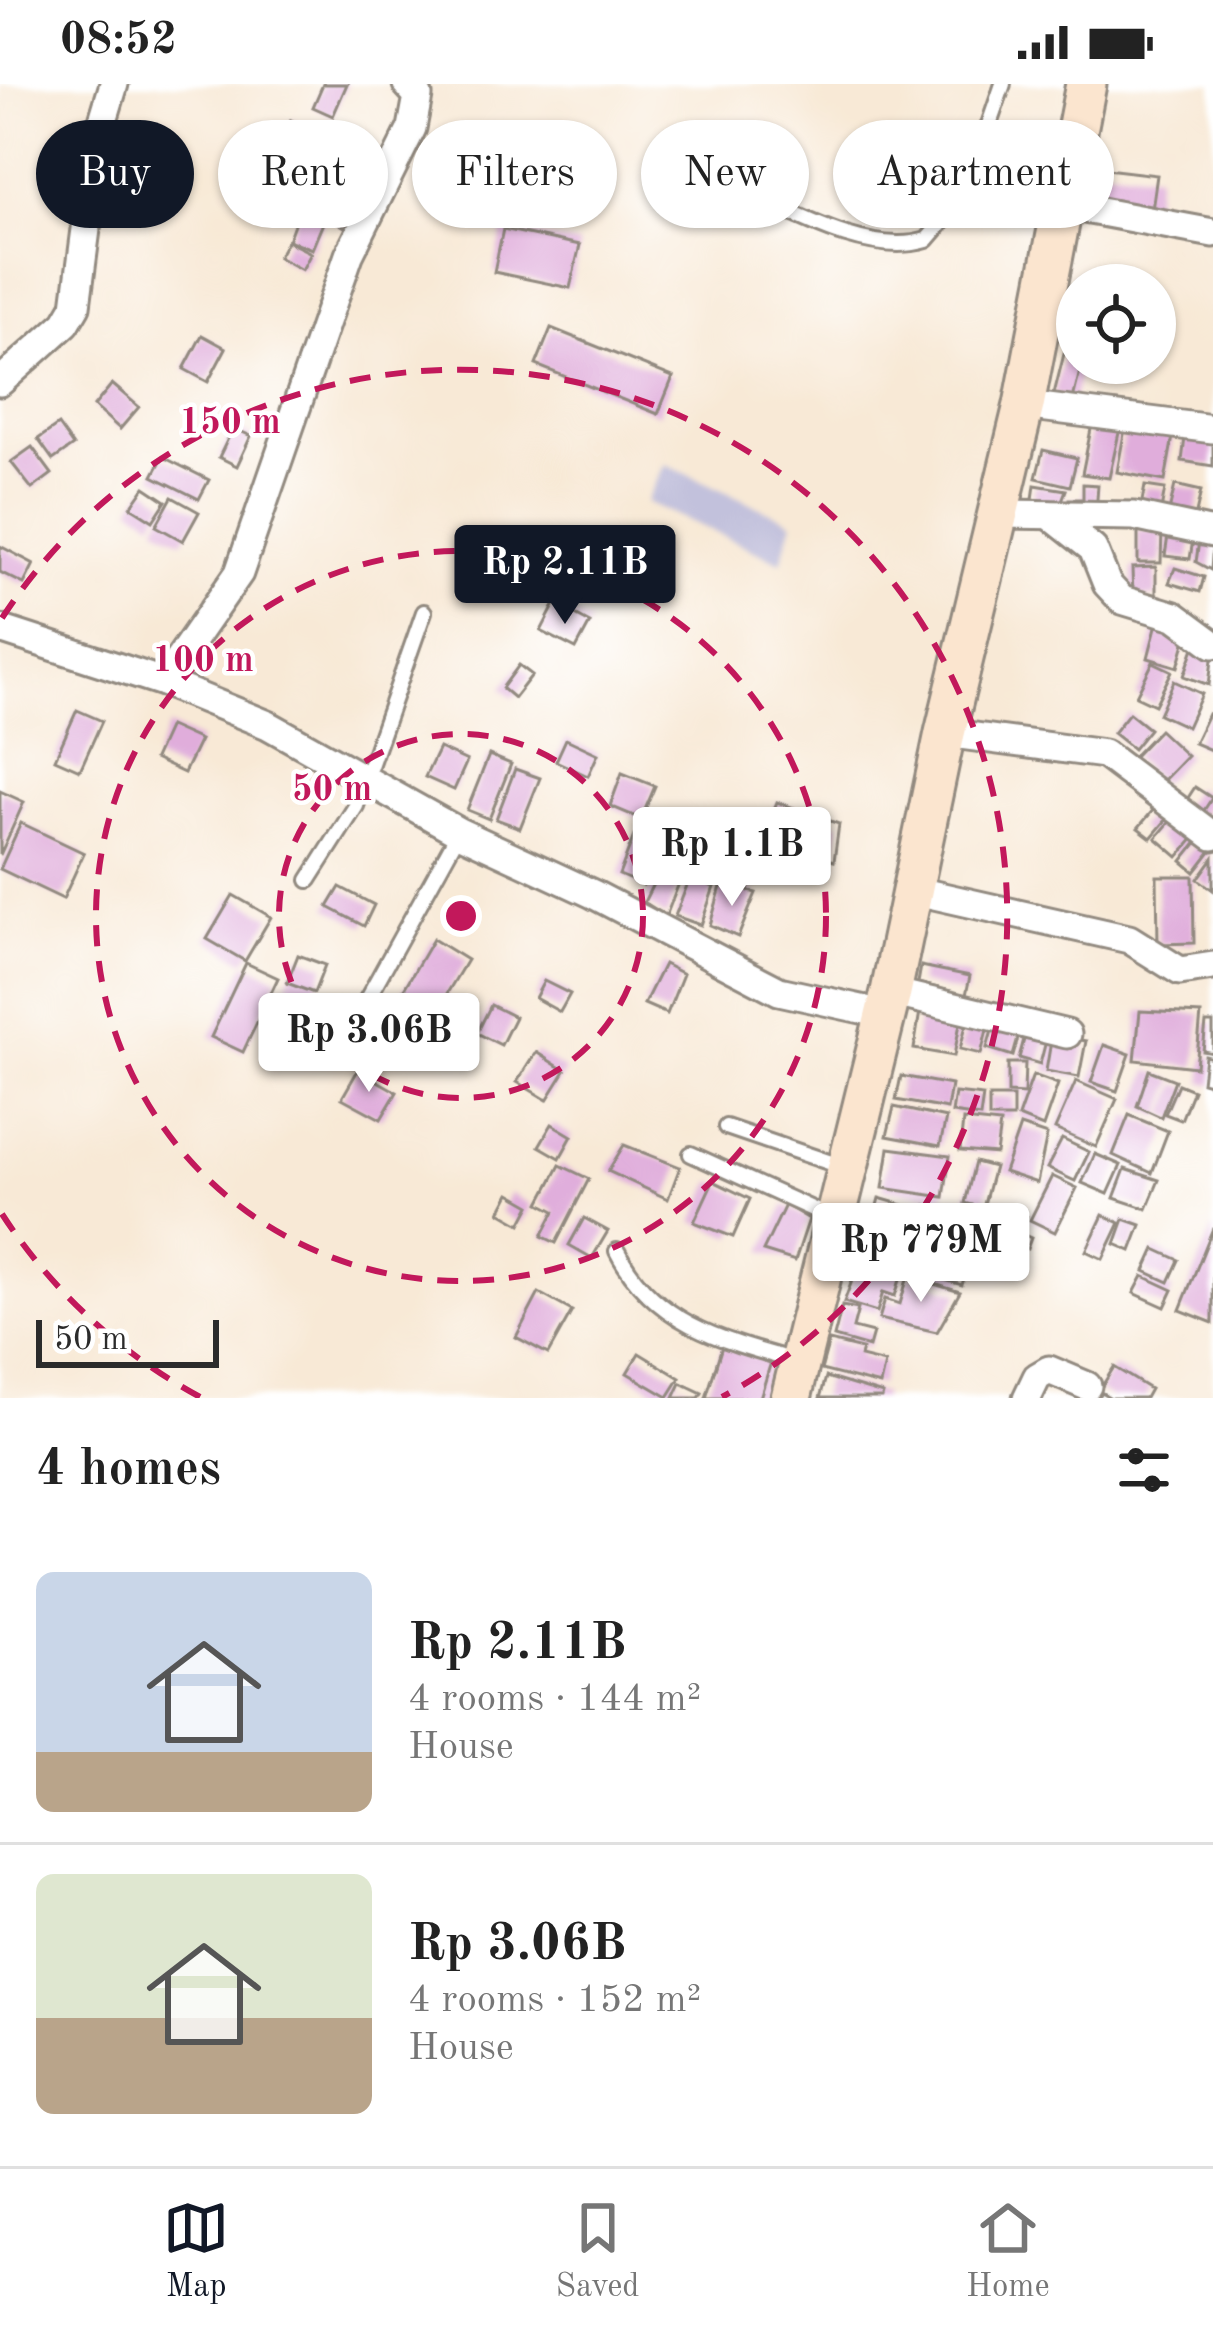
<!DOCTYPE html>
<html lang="en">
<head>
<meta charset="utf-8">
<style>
	body { margin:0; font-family:"Old Standard TT",serif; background:#f6f6f6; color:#222; height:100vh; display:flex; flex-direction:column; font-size:45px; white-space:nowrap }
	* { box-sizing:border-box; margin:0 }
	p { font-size:39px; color:#767676 }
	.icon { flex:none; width:66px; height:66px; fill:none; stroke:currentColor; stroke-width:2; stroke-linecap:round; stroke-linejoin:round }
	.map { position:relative; height:1314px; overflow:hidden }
	.sheet { display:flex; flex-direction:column; background:#fff; flex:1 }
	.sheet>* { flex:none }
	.banner { position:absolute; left:36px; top:36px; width:1143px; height:108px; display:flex; gap:24px }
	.buttons { position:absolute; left:1056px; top:180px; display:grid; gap:24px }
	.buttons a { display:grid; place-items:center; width:120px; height:120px; border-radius:50%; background:#fff; box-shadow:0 3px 9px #0004; font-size:60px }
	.scale { position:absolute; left:36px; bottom:30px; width:183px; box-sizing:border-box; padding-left:12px; border:6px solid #2b2b2b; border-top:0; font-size:33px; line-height:42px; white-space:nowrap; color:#2b2b2b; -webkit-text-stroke:9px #fff; paint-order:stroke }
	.price { position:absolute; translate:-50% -102px; padding:0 27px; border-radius:12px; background:#fff; color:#222; font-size:39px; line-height:78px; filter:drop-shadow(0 3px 6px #0008) }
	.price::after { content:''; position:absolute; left:50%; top:72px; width:36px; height:27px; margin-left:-18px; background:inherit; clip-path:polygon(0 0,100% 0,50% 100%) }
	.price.on { background:#111827; color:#fff }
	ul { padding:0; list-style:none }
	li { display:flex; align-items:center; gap:36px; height:300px; padding:0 36px }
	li+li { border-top:3px solid #e0e0e0 }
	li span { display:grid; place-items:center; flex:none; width:336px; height:240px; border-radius:18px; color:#555 }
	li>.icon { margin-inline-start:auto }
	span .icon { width:144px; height:144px; fill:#fffc; stroke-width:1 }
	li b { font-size:51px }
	h2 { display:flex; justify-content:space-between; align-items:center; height:144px; padding:0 36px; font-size:51px }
	.pill { padding:0 42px; border-radius:54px; background:#fff; box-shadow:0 3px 9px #0004; font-size:42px; line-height:108px }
	.pill.on { background:#111827; color:#fff }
	.status { display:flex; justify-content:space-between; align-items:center; height:84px; padding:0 60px; background:#fff; direction:ltr }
	.status svg { height:33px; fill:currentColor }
	.tab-bar { display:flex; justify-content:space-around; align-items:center; height:168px; border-top:3px solid #e0e0e0; background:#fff; font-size:33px; color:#767676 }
	.tab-bar a { display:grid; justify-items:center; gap:6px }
	.tab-bar .on { color:#111827 }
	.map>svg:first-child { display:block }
	.industrial { fill:#c2c1dc }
	.building { fill:#e0addb }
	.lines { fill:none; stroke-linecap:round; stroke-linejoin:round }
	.lane-casing { stroke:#928a80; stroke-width:20 }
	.street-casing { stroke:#928a80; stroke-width:33 }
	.secondary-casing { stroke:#928a80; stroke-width:45 }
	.lane { stroke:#fff; stroke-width:14 }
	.street { stroke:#fff; stroke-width:27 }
	.secondary { stroke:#fbe5cf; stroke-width:39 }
	.ring { fill:none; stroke:#c2185b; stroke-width:6; stroke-dasharray:21 15 }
	.centre { fill:#c2185b; stroke:#fff; stroke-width:6 }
	.ring-label { font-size:36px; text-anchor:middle; font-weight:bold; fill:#c2185b; stroke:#fff; stroke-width:9; stroke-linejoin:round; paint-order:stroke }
</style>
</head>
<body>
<div class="status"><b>08:52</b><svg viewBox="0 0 49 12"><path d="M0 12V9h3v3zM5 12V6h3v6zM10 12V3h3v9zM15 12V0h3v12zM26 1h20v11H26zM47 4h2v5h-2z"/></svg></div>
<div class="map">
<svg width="1213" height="1314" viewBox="0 0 1213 1314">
	<rect width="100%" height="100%" fill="#fff"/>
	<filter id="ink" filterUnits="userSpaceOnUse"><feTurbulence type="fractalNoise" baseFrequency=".00833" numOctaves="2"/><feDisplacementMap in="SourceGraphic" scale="24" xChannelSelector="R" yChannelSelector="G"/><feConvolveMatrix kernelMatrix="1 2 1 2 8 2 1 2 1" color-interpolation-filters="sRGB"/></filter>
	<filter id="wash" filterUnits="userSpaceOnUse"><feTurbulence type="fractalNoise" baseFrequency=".004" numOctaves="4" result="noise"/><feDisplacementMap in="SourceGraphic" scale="48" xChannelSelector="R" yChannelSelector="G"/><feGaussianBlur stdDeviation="2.7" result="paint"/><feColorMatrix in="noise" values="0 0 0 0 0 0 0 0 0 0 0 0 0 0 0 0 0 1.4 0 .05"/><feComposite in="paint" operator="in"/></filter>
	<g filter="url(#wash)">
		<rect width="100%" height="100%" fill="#f8e9d6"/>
		<!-- industrial -->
		<polygon class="industrial" points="665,380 793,438 781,478 646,418"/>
		<g id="blocks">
			<!-- building -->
			<g class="building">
				<polygon points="323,0 347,0 333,32 313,23"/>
				<polygon points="291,36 322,52 310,75 279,59"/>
				<polygon points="314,83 342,96 335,111 307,97"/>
				<polygon points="1098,84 1157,91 1151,133 1091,117"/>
				<polygon points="353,88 380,101 374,113 347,99"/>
				<polygon points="305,103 331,113 325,126 300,116"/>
				<polygon points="337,118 363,133 353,148 328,133"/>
				<polygon points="300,124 325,134 312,165 288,156"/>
				<polygon points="503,145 580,161 570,204 494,188"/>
				<polygon points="287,157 311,169 302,186 278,173"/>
				<polygon points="551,244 673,293 658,330 536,281"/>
				<polygon points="202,251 226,264 208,298 184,285"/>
				<polygon points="1067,258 1077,261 1077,279 1082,279 1073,315 1054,310"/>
				<polygon points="112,300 139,323 120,345 94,322"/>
				<polygon points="1126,339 1174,347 1165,397 1117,388"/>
				<polygon points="1092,340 1120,344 1109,394 1082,390"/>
				<polygon points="58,341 73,362 53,376 38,355"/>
				<polygon points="233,344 251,352 237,382 219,373"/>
				<polygon points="1186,346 1213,350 1213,382 1182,377"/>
				<polygon points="32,363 52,390 32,405 11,378"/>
				<polygon points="1043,366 1077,374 1070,402 1036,394"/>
				<polygon points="163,373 209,396 199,415 153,392"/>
				<polygon points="1083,400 1098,401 1096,429 1068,428 1069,415 1083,415"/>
				<polygon points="1035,401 1066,406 1061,419 1033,415"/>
				<polygon points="1175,401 1201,407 1194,438 1168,432"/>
				<polygon points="1145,402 1165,405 1160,431 1140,428"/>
				<polygon points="145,403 166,417 153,437 131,423"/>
				<polygon points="172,413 199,428 183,457 156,442"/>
				<polygon points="1169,445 1194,449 1190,475 1165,472"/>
				<polygon points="1138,446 1162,447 1161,479 1138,479"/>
				<polygon points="1199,457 1213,459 1211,486 1196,478"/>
				<polygon points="0,462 34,480 24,500 0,488"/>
				<polygon points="1156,483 1156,513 1133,513 1132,484"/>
				<polygon points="1175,484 1204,493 1200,508 1169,499"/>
				<polygon points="555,520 590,539 576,565 541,547"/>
				<polygon points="1158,535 1189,545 1178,583 1148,574"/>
				<polygon points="1195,561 1213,567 1209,601 1184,592"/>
				<polygon points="1153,578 1172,587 1155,621 1136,612"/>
				<polygon points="519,581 532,591 514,614 502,604"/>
				<polygon points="1174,597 1202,610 1187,643 1159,630"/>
				<polygon points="77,626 102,637 80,686 55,675"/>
				<polygon points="1129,629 1149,645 1133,665 1113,649"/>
				<polygon points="1208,630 1213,633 1213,667 1194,659"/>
				<polygon points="169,642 200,656 184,689 154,675"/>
				<polygon points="1159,646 1187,672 1161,699 1133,673"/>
				<polygon points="566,655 598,670 588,692 556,677"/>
				<polygon points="439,664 467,677 454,706 425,693"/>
				<polygon points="489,671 511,680 489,735 467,726"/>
				<polygon points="515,685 540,694 520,744 496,735"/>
				<polygon points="622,689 655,702 641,735 610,722"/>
				<polygon points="1195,703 1212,714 1199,734 1182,723"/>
				<polygon points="0,707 24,718 0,771"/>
				<polygon points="777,718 839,740 834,777 761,756"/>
				<polygon points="1160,718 1172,729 1151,754 1138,744"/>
				<polygon points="1173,734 1195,753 1178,773 1156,754"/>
				<polygon points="21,739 84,769 63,815 0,785"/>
				<polygon points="634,752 658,760 643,801 619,791"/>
				<polygon points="1198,757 1211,767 1195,788 1182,777"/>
				<polygon points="1213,774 1213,806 1198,795"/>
				<polygon points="658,790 679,799 666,832 644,818"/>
				<polygon points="1157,792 1193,792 1194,859 1158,860"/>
				<polygon points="690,794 714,803 701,841 675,832"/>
				<polygon points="722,799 756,809 738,853 710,841"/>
				<polygon points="340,803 374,821 364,842 328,823"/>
				<polygon points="233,811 271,833 245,877 207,855"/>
				<polygon points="433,855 467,876 428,941 394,922"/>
				<polygon points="298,871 325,881 314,909 287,899"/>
				<polygon points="246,879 278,894 243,968 211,953"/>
				<polygon points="664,880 683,890 667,930 644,920"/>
				<polygon points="921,882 970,892 966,911 918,899"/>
				<polygon points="544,897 570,910 560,928 535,914"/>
				<polygon points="491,921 515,933 501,961 477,949"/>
				<polygon points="921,921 962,928 954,972 914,965"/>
				<polygon points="1140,927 1201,930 1196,983 1135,976"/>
				<polygon points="969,929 990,934 981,970 960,965"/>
				<polygon points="995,936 1021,944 1013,972 987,964"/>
				<polygon points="1206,939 1213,939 1213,969 1203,967"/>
				<polygon points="1027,944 1048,949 1040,980 1019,974"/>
				<polygon points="1052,951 1086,957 1079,993 1046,987"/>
				<polygon points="1104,961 1130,970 1117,1007 1091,998"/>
				<polygon points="536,968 565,987 547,1016 517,998"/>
				<polygon points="1205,972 1213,974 1213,1001 1202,998"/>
				<polygon points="1008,979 1025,979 1024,1010 1008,1009"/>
				<polygon points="358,986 397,1008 381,1035 342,1014"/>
				<polygon points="1149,986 1175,996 1161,1033 1137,1022"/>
				<polygon points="1033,991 1058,1000 1043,1043 1018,1033"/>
				<polygon points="901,992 951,1001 947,1025 896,1016"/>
				<polygon points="1076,997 1117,1015 1096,1063 1055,1045"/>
				<polygon points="1178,1000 1193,1006 1181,1036 1165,1030"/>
				<polygon points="955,1009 983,1012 980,1033 952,1029"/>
				<rect x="989" y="1013" width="24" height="21"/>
				<polygon points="894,1023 946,1034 940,1062 887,1052"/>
				<polygon points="1129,1031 1168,1047 1152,1089 1113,1071"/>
				<polygon points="963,1036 1000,1040 996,1070 960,1067"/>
				<polygon points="552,1040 572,1052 560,1074 539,1062"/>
				<polygon points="1020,1042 1047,1051 1037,1099 1004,1088"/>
				<polygon points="1062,1055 1089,1068 1075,1097 1047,1084"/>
				<polygon points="624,1061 680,1083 668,1115 608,1087"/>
				<polygon points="889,1064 950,1072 944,1113 883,1104"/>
				<polygon points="1095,1070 1121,1081 1108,1110 1082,1099"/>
				<polygon points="975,1078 994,1083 983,1124 965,1119"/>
				<polygon points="560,1081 589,1095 556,1159 542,1152 555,1127 540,1119"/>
				<polygon points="1125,1085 1159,1096 1147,1125 1114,1114"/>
				<polygon points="1052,1092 1077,1104 1055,1148 1030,1136"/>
				<polygon points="713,1097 750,1115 733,1153 694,1138"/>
				<polygon points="510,1109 531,1121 521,1140 500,1128"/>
				<polygon points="879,1114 917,1125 907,1161 869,1151"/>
				<polygon points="785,1121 809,1135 795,1177 763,1167"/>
				<polygon points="926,1121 980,1132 978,1148 922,1147"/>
				<polygon points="1013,1125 1027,1132 1022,1150 1031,1154 1027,1165 1019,1161 997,1180 987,1180 1004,1127"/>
				<polygon points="1103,1131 1120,1139 1103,1175 1086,1167"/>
				<polygon points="584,1134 608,1147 592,1174 569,1161"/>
				<polygon points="1124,1135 1141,1141 1131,1167 1115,1160"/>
				<polygon points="1213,1144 1213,1239 1180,1226"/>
				<polygon points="950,1151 973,1156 969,1173 946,1168"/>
				<polygon points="868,1154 968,1182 962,1201 891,1181 903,1186 895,1212 883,1208 877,1228 844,1218"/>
				<polygon points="1155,1165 1179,1176 1169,1198 1145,1187"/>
				<polygon points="908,1192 960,1208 937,1248 879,1235 885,1215 900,1220"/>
				<polygon points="1143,1192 1173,1206 1165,1223 1134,1209"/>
				<polygon points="539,1209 572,1227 548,1270 516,1253"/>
				<polygon points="842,1222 858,1225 853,1244 873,1249 869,1263 834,1253"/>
				<polygon points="829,1257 862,1265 860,1273 885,1279 880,1301 821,1286"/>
				<polygon points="722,1262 771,1278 760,1314 706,1314"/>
				<polygon points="639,1269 680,1294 668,1313 627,1289"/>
				<polygon points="1114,1283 1150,1305 1145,1314 1111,1314 1099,1307"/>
				<polygon points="826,1293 883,1310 882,1314 820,1314"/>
				<polygon points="681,1299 702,1309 699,1314 674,1314"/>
			</g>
		</g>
	</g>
	<g filter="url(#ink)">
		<use href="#blocks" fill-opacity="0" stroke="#928a80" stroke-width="3"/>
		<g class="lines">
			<!-- lane casing -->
			<g class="lane-casing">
				<g id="lane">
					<path d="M767 117C813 140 877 171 927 156L964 113 1003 0"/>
					<polyline points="309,796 356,722 424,528"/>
					<polyline points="356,935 459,748"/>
					<polyline points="726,1043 846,1084"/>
					<polyline points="691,1070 834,1135"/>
					<path d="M617 1167C654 1240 723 1257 799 1278"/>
				</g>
			</g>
			<!-- street casing -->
			<g class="street-casing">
				<g id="street">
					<polyline points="1063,121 1213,149"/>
					<polyline points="0,298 66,239 76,222 98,53 114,0"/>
					<polyline points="1024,321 1213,345"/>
					<polyline points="999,430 1134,432 1213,449"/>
					<polyline points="1050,431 1093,465 1107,500 1122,516 1175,532 1213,560"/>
					<polyline points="0,545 163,598 268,641 459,748 593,810 779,907 884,930"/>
					<polyline points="163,598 239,489 349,171 412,44 418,12 407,0"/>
					<polyline points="945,649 1104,670 1213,752"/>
					<polyline points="912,806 1129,855 1180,887 1213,882"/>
					<polyline points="891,908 1067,950"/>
					<polyline points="1027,1314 1037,1293 1049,1286 1087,1302"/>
				</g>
			</g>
			<!-- secondary casing -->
			<g class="secondary-casing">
				<polyline id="secondary" points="791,1314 891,908 945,649 1024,321 1086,0"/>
			</g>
			<!-- lane -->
			<use href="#lane" class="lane"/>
			<!-- street -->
			<use href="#street" class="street"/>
			<!-- secondary -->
			<use href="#secondary" class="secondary"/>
		</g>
	</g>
	<!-- distance rings -->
	<g class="ring">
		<circle cx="461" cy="832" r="182"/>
		<circle cx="461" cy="832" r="365"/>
		<path d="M200 1313A547 547 0 0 1 2 1130M2 534A547 547 0 1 1 722 1313"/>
	</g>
	<circle cx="461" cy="832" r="18" class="centre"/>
	<g class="ring-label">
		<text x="230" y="349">150 m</text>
		<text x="203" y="587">100 m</text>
		<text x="332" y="716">50 m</text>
	</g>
</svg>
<div class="buttons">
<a><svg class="icon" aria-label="locate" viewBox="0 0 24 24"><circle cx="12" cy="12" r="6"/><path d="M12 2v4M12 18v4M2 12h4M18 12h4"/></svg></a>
</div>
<div class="scale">50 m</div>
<b class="price on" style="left:565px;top:543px">Rp 2.11B</b>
<b class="price" style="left:732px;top:825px">Rp 1.1B</b>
<b class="price" style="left:369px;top:1011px">Rp 3.06B</b>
<b class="price" style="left:921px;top:1221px">Rp 779M</b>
<div class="banner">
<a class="pill on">Buy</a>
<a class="pill">Rent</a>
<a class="pill">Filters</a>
<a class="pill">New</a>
<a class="pill">Apartment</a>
</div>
</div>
<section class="sheet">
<h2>4 homes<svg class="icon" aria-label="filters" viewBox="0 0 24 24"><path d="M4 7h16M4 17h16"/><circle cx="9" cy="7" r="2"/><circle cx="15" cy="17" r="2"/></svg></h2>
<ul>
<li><span style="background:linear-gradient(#c9d6e8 75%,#b9a48a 0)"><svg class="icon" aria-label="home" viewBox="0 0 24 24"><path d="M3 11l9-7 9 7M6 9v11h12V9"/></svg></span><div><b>Rp 2.11B</b><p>4 rooms · 144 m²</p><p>House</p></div></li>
<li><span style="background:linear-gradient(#dfe7d0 60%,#b9a48a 0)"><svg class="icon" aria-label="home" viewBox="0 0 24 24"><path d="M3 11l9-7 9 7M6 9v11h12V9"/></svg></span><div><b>Rp 3.06B</b><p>4 rooms · 152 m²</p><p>House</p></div></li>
</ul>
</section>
<nav class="tab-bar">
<a class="on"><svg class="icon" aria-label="map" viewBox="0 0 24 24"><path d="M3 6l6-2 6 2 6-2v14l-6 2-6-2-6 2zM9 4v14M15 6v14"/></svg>Map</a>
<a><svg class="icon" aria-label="saved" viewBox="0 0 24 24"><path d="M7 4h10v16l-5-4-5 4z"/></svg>Saved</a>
<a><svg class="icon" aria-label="home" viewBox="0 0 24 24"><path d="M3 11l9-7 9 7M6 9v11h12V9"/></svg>Home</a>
</nav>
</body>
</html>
